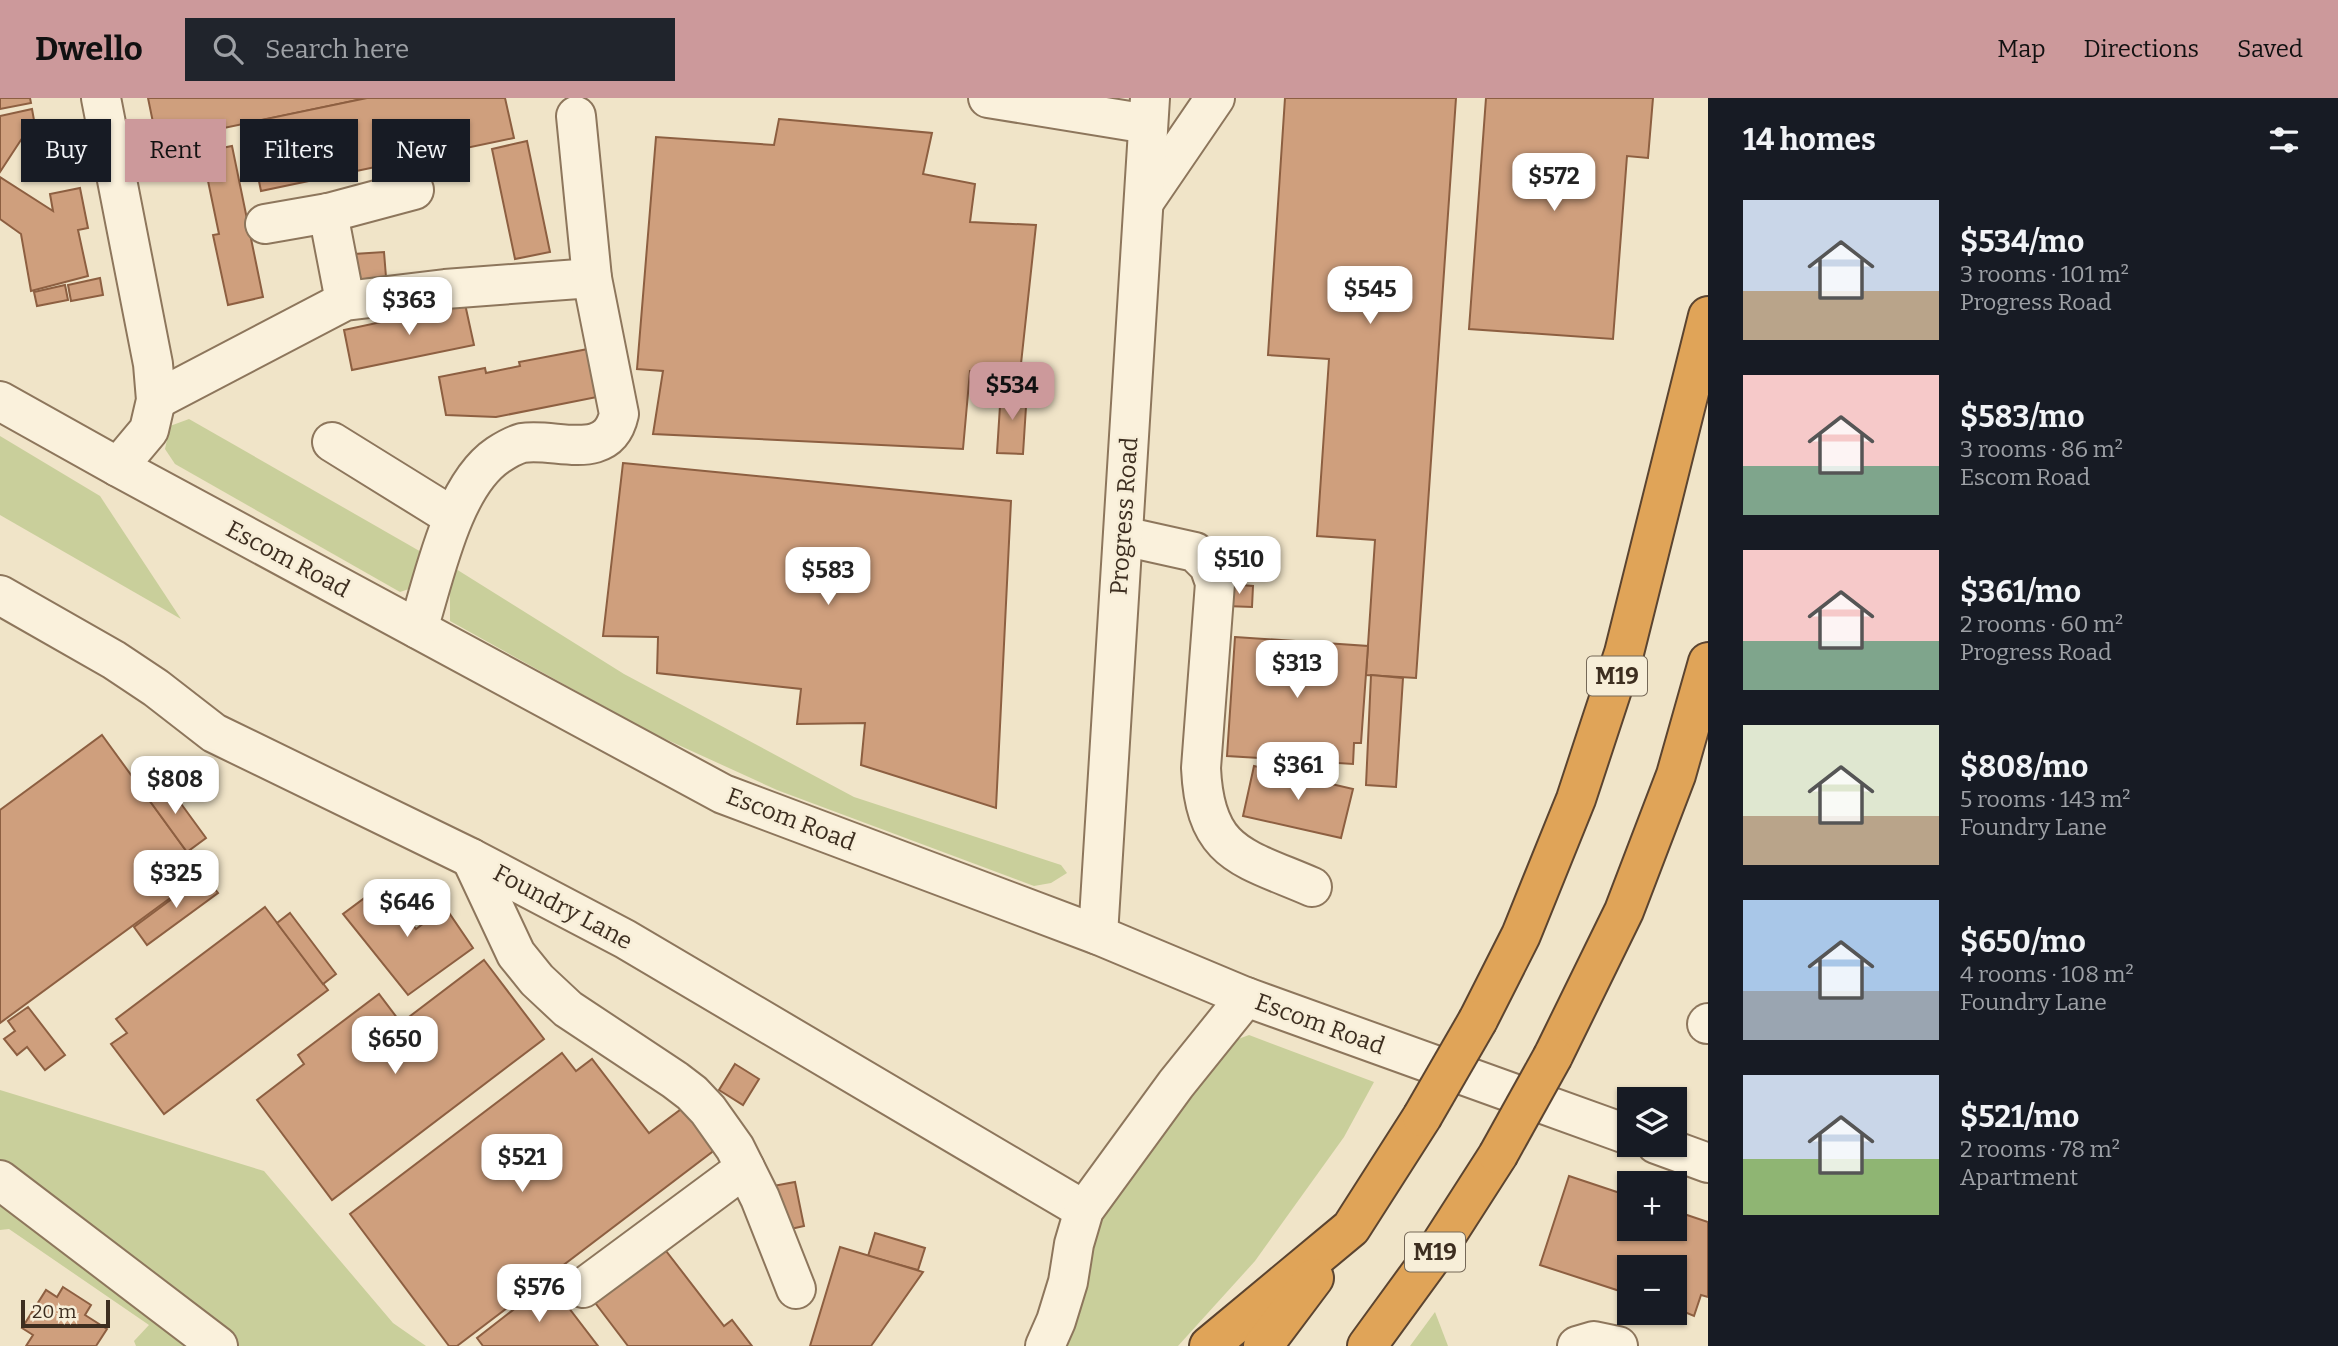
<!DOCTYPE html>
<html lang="en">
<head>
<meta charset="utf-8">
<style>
	body { margin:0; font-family:Bitter,serif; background:#20242c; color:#f1f3f6; height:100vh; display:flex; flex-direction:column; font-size:26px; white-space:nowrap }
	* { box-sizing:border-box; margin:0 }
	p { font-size:23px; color:#9ea1a6 }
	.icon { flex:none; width:38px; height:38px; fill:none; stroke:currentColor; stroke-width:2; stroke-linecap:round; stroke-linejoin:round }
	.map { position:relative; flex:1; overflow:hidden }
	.side { display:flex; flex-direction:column; background:#171b24; width:630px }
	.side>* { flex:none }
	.hud { position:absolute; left:21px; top:21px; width:665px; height:63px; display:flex; gap:14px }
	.controls { position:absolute; left:1617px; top:989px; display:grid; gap:14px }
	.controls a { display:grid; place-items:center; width:70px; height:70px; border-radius:0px; background:#171b24; box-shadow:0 2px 5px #0004; font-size:35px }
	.scale { position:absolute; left:21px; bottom:18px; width:89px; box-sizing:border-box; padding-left:7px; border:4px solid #3d2e20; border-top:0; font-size:19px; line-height:24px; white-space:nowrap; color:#3d2e20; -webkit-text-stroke:5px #f7eed8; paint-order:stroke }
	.price { position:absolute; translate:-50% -60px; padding:0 16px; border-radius:14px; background:#fff; color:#222; font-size:23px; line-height:46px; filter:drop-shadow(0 2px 4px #0008) }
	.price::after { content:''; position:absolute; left:50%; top:42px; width:21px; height:16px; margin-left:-10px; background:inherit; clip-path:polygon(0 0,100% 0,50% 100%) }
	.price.selected { background:#cc999b; color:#111 }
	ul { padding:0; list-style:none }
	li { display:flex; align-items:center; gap:21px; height:175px; padding:0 35px }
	li span { display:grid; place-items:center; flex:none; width:196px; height:140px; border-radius:0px; color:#555 }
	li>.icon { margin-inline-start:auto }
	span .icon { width:84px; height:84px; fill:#fffc; stroke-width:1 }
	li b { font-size:30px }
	h2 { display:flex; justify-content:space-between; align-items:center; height:84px; padding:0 35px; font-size:30px }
	.tag { padding:0 24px; border-radius:0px; background:#171b24; box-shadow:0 2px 5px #0004; font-size:24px; line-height:63px }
	.tag.selected { background:#cc999b; color:#111 }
	header { display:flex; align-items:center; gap:42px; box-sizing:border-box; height:98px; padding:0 35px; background:#cc999b; color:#111 }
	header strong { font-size:33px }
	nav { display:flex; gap:38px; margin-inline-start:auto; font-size:24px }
	.search { width:490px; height:63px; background:#20242c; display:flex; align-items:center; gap:18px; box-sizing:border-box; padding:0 24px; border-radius:0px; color:#9ea1a6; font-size:26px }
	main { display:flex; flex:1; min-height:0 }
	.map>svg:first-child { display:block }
	.green { fill:#c9cf9b }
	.building { fill:#cf9f7d; stroke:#8d5f41; stroke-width:2 }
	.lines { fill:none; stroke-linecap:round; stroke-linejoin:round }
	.minor-casing { stroke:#8d765c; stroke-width:42 }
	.highway-casing { stroke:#5b4430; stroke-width:42 }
	.minor { stroke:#faf1dc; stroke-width:38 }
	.highway { stroke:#e0a458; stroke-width:38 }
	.highway-bridge-casing { stroke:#5b4430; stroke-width:42; stroke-linecap:butt }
	.highway-bridge { stroke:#e0a458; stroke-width:38 }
	.labels { text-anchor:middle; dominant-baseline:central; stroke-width:5; stroke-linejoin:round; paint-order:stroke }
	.shield { fill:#f7eed8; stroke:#756857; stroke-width:2 }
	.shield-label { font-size:23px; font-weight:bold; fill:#3d2e20 }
	.street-label { font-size:24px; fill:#3d2e20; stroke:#f7eed8 }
</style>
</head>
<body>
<header>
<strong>Dwello</strong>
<div class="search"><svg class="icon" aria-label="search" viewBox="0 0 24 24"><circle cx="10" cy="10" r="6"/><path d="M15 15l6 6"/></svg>Search here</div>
<nav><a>Map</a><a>Directions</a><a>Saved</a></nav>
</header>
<main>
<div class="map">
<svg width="1708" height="1248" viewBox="0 0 1708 1248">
	<rect width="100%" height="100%" fill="#f0e4c8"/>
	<!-- green -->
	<g class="green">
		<polygon points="189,321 430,459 418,488 400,494 175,366 165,351 170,328"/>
		<polygon points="0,338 100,398 181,521 0,417"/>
		<polygon points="456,471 624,576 854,699 1061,767 1067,775 1051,785 1034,788 777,692 696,655 650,634 450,523 450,489"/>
		<polygon points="1249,937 1374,984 1344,1039 1255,1163 1178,1248 1045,1248 1074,1146 1233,943"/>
		<polygon points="0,992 264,1073 393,1225 426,1248 136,1248 134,1243 149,1227 9,1131 0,1132"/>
		<polygon points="1435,1214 1448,1248 1410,1248"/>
	</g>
	<!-- building -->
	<g class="building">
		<polygon points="0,0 30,0 31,5 0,11"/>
		<polygon points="148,0 367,0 157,44"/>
		<polygon points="367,0 505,0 514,40 261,93 247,25"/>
		<polygon points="1285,0 1456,0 1416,580 1366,577 1375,442 1317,438 1329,261 1268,257"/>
		<polygon points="1486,0 1653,0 1648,60 1627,58 1613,241 1469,231"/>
		<polygon points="32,11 34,22 0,74 0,18"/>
		<polygon points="779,21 932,35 923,76 975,86 970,124 1036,127 1020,275 970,273 963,351 653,336 663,273 637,271 656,39 774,47"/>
		<polygon points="527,43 550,154 515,161 492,51"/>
		<polygon points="232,48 263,199 228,207 213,137 219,136 202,54"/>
		<polygon points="0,79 53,113 50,96 80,90 88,130 78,132 88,178 31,193 21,136 0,121"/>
		<polygon points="384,154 386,179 355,182 354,156"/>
		<polygon points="100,180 103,197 71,203 68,187"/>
		<polygon points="65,187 68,202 37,208 34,194"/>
		<polygon points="465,206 474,247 352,272 344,232"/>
		<polygon points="588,251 597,299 496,319 446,317 439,279 485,270 486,275 520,268 519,264"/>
		<polygon points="1001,292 1027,293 1023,356 997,355"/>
		<polygon points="623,365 1011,403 996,710 861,667 865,625 797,626 801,591 657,575 658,539 603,538"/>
		<polygon points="1227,486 1253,488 1252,509 1226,508"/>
		<polygon points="1235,539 1368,548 1361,645 1354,645 1353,666 1227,658"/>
		<polygon points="1371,577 1403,580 1396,689 1366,687"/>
		<polygon points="102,637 203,776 0,925 0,712"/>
		<polygon points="1254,668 1353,691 1341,740 1243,718"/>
		<polygon points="163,681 206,740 187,754 144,695"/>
		<polygon points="204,777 218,795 147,847 134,829"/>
		<polygon points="382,787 416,831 445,809 473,850 408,897 343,816"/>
		<polygon points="265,809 328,892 164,1016 111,946 127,935 116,921"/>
		<polygon points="290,815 336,876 323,886 277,825"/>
		<polygon points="484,862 544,941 332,1102 257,1002 304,966 298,957 379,896 401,925"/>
		<polygon points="28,909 65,957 45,972 27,949 17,957 4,941 15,933 8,923"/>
		<polygon points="562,955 576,973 592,961 649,1035 684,1009 716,1051 457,1248 449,1248 350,1116"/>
		<polygon points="735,966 759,981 743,1007 719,992"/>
		<polygon points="1569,1078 1629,1098 1629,1130 1675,1130 1675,1113 1708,1124 1708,1199 1701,1197 1694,1218 1675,1210 1675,1169 1629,1169 1629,1196 1540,1167"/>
		<polygon points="795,1084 804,1128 782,1133 773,1088"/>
		<polygon points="875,1135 925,1150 918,1172 868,1158"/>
		<polygon points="663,1149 724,1228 732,1222 752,1248 628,1248 593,1202"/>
		<polygon points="840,1149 923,1174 871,1248 810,1248"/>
		<polygon points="549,1184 598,1248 483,1248 477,1240"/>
		<polygon points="63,1189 91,1207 85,1217 107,1231 96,1248 26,1248 33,1237 22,1230 46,1192 57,1199"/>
	</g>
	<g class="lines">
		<!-- minor casing -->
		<g class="minor-casing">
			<g id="minor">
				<polyline points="101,0 153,266 156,302 149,332 118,369"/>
				<polyline points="988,0 1148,26"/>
				<polyline points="1144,104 1215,0"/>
				<polyline points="328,115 345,203"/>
				<polyline points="265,126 328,115 414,92"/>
				<polyline points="156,302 345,203 445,191 592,180"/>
				<polyline points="0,303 118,369 723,696 1098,837 1246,899 1629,1037"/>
				<polyline points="332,344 453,419"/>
				<path d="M1123 438 1195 454 1209 468 1215 485 1201 670C1205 757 1243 759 1312 789"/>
				<polyline points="0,497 114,562 156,590 214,635 471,760 625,841 1084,1112"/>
				<path d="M418 531C434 481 452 388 498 357 504 353 515 347 522 345 556 339 608 366 619 316L592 180 576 18"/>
				<polyline points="471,760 516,856 537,882 568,911 675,982 692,995 708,1012 735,1050 760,1100 796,1191"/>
				<polyline points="1098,837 1150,0"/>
				<polyline points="1707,926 1708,925"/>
				<polyline points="1656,1046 1708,1065"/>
				<polyline points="0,1082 218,1248"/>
				<polyline points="583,1190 745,1070"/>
				<polyline points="1045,1248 1056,1223 1068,1184 1074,1146 1084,1112 1176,986 1246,899"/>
				<polyline points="1577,1248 1594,1243 1618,1248"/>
			</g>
		</g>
		<!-- highway casing -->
		<g class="highway-casing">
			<g id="highway">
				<polyline points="1478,922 1521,837 1576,701 1624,555 1708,218"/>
				<polyline points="1553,958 1624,813 1676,677 1708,564"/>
				<polyline points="1209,1248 1351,1130 1422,1019"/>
				<polyline points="1263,1248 1314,1180"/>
				<polyline points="1367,1248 1437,1152 1498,1057"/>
			</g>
		</g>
		<!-- minor -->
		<use href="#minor" class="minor"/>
		<!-- highway -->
		<use href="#highway" class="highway"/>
		<!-- highway-bridge casing -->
		<g class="highway-bridge-casing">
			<g id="highway-bridge">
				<polyline points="1422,1019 1478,922"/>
				<polyline points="1498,1057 1553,958"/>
			</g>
		</g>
		<!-- highway-bridge -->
		<use href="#highway-bridge" class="highway-bridge"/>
	</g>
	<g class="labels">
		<!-- shield labels -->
		<g class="shield">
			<rect x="1587" y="558.5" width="60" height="39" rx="5"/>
			<rect x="1405" y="1134.5" width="60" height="39" rx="5"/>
		</g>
		<g class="shield-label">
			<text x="1617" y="578">M19</text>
			<text x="1435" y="1154">M19</text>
		</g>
		<!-- street labels -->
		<g class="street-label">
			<text transform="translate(1124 418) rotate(-86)">Progress Road</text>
			<text transform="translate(288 461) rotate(28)">Escom Road</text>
			<text transform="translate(791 721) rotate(21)">Escom Road</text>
			<text transform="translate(563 809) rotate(28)">Foundry Lane</text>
			<text transform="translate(1320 926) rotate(20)">Escom Road</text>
		</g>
	</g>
</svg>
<div class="controls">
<a><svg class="icon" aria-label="layers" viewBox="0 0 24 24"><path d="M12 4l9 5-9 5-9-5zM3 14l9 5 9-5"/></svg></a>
<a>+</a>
<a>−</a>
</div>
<div class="scale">20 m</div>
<b class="price" style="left:1554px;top:115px">$572</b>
<b class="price" style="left:1370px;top:228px">$545</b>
<b class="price" style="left:409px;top:239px">$363</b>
<b class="price selected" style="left:1012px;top:324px">$534</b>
<b class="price" style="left:1239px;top:498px">$510</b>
<b class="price" style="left:828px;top:509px">$583</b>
<b class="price" style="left:1297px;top:602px">$313</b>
<b class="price" style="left:1298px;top:704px">$361</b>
<b class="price" style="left:175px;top:718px">$808</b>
<b class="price" style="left:176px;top:812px">$325</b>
<b class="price" style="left:407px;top:841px">$646</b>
<b class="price" style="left:395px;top:978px">$650</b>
<b class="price" style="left:522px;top:1096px">$521</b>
<b class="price" style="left:539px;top:1226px">$576</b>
<div class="hud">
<a class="tag">Buy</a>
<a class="tag selected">Rent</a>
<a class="tag">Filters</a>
<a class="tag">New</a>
</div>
</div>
<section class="side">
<h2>14 homes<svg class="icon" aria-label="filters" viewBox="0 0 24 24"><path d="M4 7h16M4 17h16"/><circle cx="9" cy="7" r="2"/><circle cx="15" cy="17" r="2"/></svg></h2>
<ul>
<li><span style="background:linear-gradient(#c9d6e8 65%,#b9a48a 0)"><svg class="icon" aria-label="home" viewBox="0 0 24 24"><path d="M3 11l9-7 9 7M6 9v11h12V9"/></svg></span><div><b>$534/mo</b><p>3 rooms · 101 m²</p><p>Progress Road</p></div></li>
<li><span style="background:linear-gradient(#f6c9c9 65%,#7fa58c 0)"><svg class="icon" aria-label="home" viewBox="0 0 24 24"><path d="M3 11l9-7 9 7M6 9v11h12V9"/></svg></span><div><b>$583/mo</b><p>3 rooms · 86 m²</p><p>Escom Road</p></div></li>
<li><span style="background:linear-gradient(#f6c9c9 65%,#7fa58c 0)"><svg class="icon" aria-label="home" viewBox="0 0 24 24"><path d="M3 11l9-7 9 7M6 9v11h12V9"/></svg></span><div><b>$361/mo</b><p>2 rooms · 60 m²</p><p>Progress Road</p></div></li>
<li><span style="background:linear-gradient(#dfe7d0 65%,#b9a48a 0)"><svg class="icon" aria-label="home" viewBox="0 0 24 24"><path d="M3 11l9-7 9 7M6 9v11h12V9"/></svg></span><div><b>$808/mo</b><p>5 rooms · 143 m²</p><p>Foundry Lane</p></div></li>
<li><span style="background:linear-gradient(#a9c7e8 65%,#9aa5b1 0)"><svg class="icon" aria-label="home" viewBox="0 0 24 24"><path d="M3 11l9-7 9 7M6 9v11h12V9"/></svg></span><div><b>$650/mo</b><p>4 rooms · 108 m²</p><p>Foundry Lane</p></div></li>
<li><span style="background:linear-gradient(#c9d6e8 60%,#8fb573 0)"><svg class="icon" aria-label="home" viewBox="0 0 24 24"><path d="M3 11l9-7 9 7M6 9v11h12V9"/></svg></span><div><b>$521/mo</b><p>2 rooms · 78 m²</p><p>Apartment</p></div></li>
</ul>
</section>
</main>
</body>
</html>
